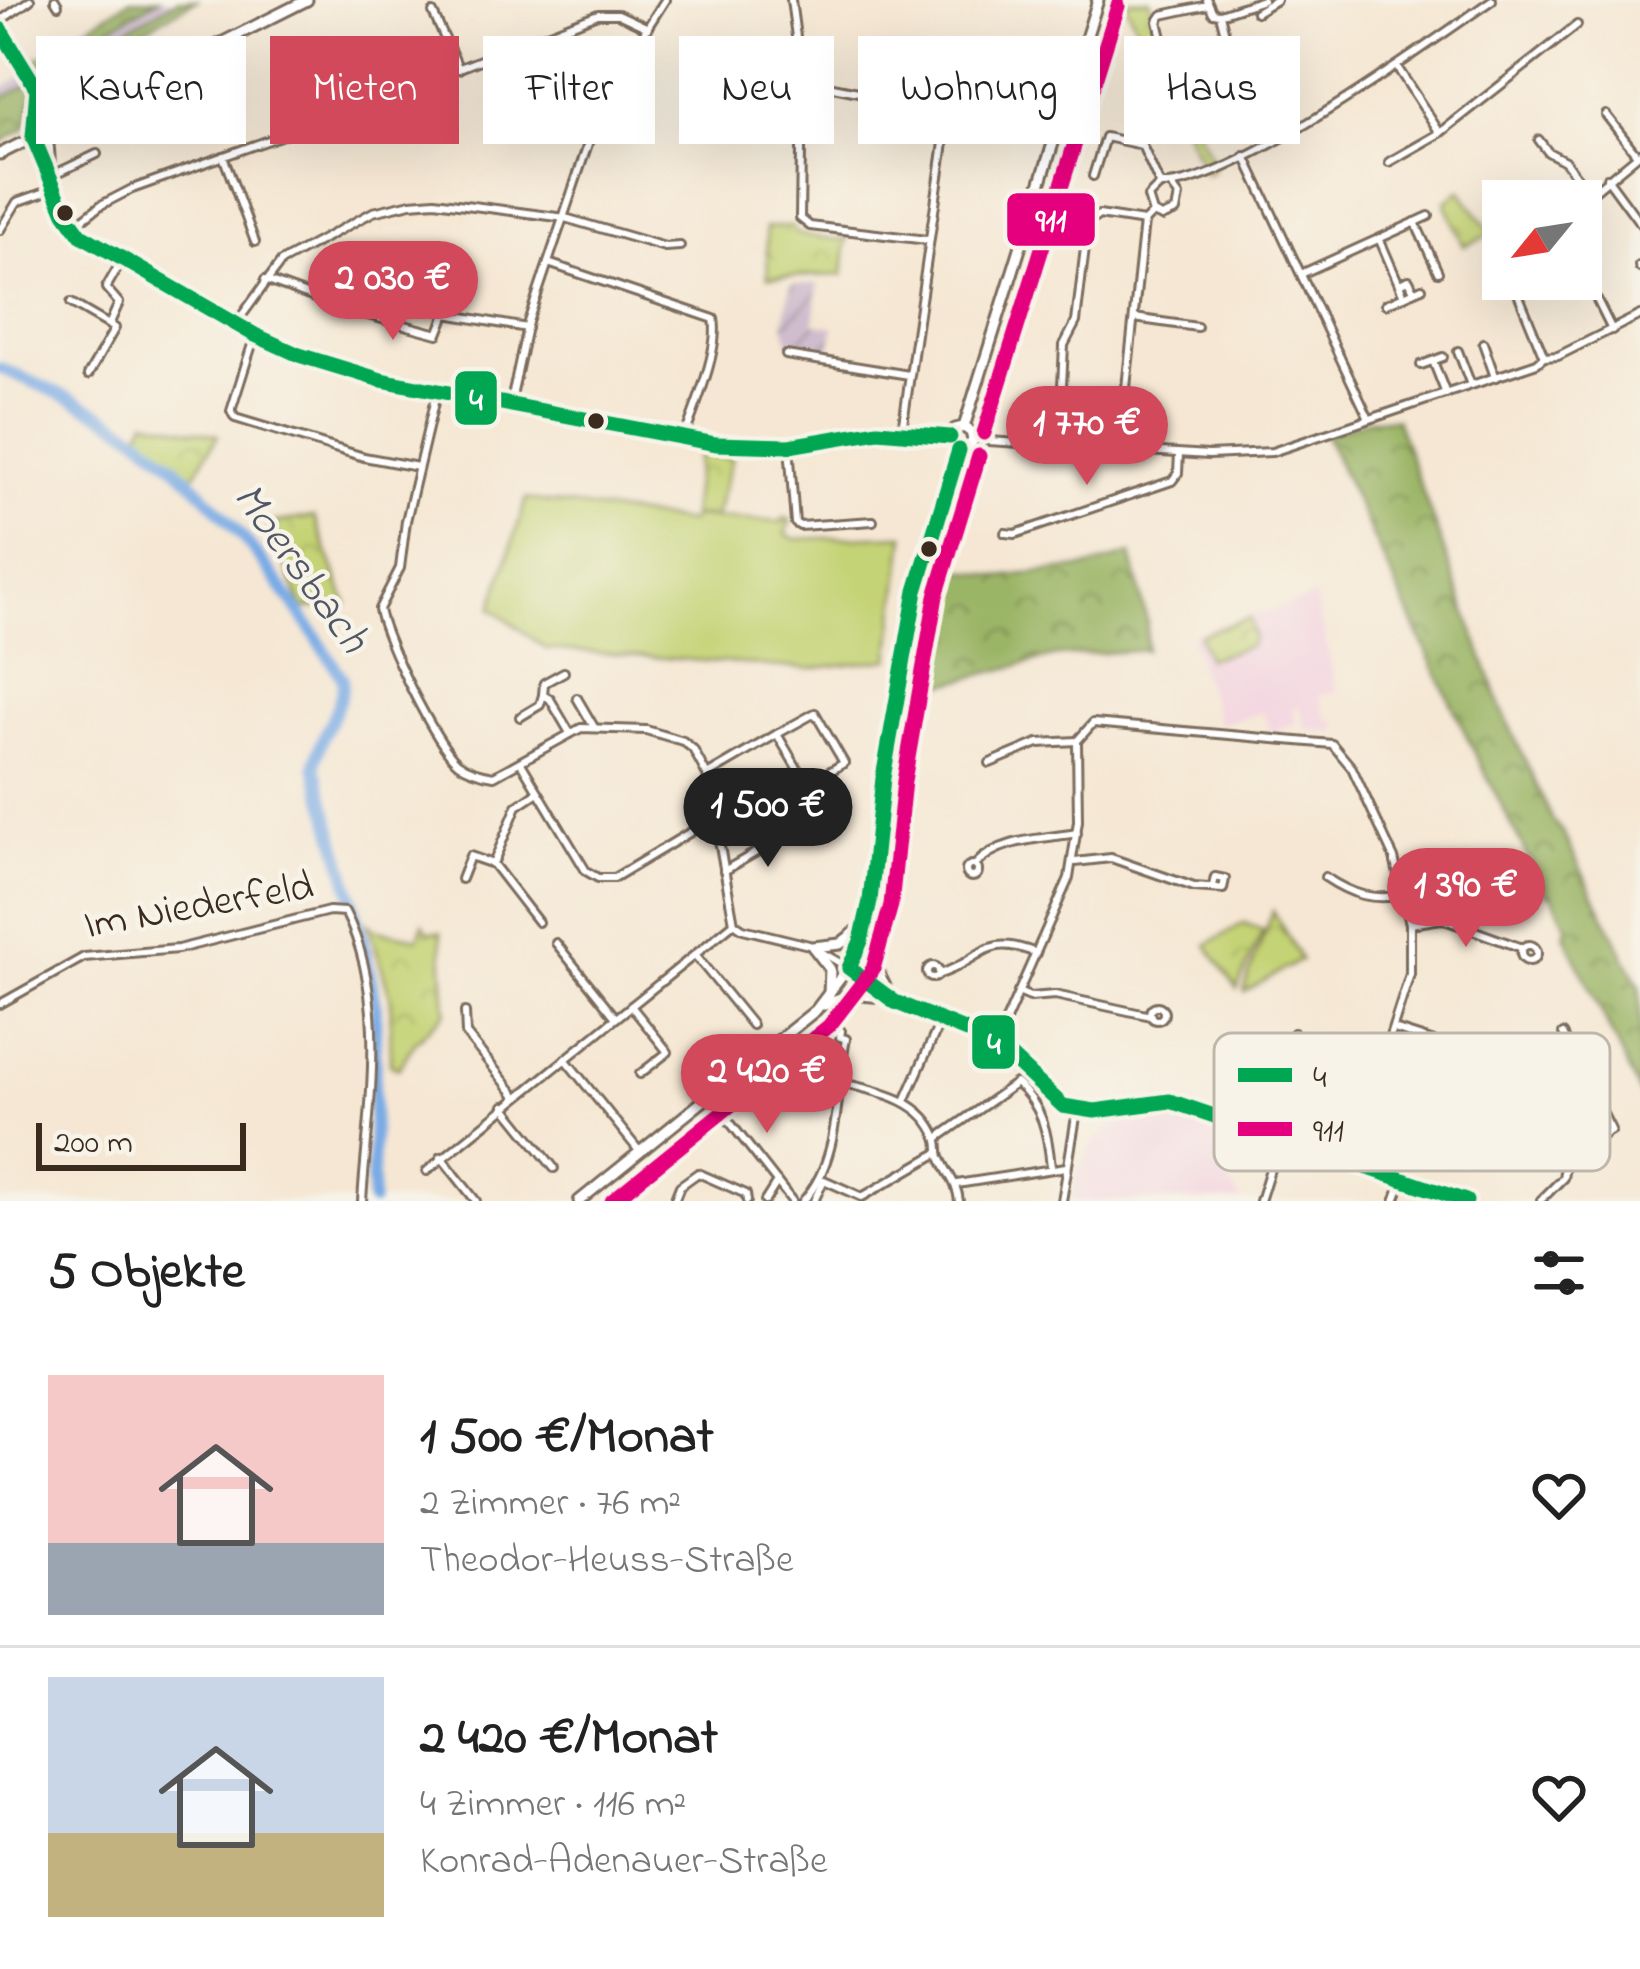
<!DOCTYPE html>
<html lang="de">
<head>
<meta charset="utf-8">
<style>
	body { margin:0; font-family:"Indie Flower",sans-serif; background:#f6f6f6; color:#222; height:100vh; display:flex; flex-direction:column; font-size:45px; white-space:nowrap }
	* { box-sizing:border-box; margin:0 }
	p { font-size:39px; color:#767676 }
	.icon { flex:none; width:66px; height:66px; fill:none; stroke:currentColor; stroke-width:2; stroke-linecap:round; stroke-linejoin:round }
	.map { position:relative; height:1201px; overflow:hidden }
	.details { display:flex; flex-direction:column; background:#fff; flex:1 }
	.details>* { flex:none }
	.hud { position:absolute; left:36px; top:36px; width:1569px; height:108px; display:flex; gap:24px }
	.needle { width:78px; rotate:240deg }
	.tools { position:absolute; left:1482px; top:180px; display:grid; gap:24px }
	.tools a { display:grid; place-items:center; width:120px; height:120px; border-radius:0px; background:#fff; box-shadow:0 12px 48px #0002; font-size:60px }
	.scale { position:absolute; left:36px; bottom:30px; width:210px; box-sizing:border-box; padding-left:12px; border:6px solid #3b2a1e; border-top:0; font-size:33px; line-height:42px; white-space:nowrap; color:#3b2a1e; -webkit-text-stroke:9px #f7f3e8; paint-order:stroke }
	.price { position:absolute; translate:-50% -102px; padding:0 27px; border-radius:42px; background:#d1495b; color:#fff; font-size:39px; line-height:78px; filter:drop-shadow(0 3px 6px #0008) }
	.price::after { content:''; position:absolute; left:50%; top:72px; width:36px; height:27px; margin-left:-18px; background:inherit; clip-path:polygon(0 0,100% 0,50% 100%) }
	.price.on { background:#222; color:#fff }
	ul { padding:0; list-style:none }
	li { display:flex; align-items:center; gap:36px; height:300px; padding:0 48px }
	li+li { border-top:3px solid #e0e0e0 }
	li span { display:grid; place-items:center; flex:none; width:336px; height:240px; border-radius:0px; color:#555 }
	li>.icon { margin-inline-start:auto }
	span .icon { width:144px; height:144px; fill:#fffc; stroke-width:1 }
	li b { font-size:51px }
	h2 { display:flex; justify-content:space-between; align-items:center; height:144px; padding:0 48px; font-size:51px }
	.tag { padding:0 42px; border-radius:0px; background:#fff; box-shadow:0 12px 48px #0002; font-size:42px; line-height:108px }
	.tag.on { background:#d1495b; color:#fff }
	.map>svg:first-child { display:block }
	.built { fill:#f3cfdf }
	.industrial { fill:url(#industrial-furrows) }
	.railway { fill:#cfbdce }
	.green { fill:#c4d375; stroke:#807e4a; stroke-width:3 }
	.forest { fill:url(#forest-crowns); stroke:#6b7042; stroke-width:3 }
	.park { fill:url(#park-crowns); stroke:#807e4a; stroke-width:3 }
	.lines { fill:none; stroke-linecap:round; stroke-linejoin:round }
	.river { stroke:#79abe5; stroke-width:12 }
	.street-casing { stroke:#7c6c5d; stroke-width:12 }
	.secondary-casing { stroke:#7c6c5d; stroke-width:15 }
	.street { stroke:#fff; stroke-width:6 }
	.secondary { stroke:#fff; stroke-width:9 }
	.bus-1-casing { stroke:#f7f3e8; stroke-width:24 }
	.bus-2-casing { stroke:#f7f3e8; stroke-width:24 }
	.bus-1 { stroke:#00a651; stroke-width:15 }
	.bus-2 { stroke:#e5007d; stroke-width:15 }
	.bus-dot { fill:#3b2a1e; stroke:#f7f3e8; stroke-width:4.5 }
	.labels { text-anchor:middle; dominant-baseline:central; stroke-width:9; stroke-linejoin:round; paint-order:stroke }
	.street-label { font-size:42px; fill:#3b2a1e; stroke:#f7f3e8 }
	.water-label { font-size:45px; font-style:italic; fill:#515764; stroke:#f7f3e8 }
	.key { fill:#f7f3e8; stroke:#bfb7ab; stroke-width:3 }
	.key-label { font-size:33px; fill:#3b2a1e }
	.line-badge { stroke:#f7f3e8; stroke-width:4.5 }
	.badge-label { font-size:33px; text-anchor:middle; font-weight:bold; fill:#fff }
</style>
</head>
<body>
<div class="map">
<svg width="1640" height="1201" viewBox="0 0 1640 1201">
	<defs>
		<pattern id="industrial-furrows" width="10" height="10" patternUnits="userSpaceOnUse" patternTransform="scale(3)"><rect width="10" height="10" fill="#cfbdce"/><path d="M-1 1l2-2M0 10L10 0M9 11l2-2" fill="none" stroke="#a99aa7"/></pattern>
		<pattern id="forest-crowns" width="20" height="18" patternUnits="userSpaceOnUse" patternTransform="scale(3)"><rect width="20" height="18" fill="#9bb566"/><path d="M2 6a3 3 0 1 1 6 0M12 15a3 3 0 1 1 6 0" fill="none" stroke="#809353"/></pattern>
		<pattern id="park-crowns" width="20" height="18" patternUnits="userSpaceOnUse" patternTransform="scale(3)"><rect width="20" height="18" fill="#c4d375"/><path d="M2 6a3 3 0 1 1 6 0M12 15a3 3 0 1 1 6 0" fill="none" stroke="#a9b565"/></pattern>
	</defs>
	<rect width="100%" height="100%" fill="#f7f3e8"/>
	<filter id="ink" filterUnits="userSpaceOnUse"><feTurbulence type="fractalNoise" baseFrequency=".00833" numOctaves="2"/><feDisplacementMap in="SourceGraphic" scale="24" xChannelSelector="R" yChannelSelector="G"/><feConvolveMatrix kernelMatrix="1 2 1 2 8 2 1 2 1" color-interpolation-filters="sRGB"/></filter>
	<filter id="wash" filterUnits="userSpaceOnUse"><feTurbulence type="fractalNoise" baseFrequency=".004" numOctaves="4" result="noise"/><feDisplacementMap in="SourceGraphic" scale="48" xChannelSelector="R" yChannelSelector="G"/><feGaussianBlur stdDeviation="2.7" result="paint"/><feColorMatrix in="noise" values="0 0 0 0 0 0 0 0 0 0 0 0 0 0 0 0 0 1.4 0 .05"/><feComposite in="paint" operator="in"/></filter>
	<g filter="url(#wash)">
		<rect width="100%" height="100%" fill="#f5e7d3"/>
		<!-- built -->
		<g class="built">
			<polygon points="1315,597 1337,691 1319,695 1326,717 1339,724 1335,732 1307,730 1299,706 1293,708 1297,724 1270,732 1263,712 1219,724 1190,636"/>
			<polygon points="1147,1113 1189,1120 1225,1139 1233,1165 1224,1173 1241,1201 1072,1201 1076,1177 1094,1142 1116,1123"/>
		</g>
		<!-- industrial -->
		<polygon class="industrial" points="791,284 818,284 814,323 834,327 829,354 790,348 784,323"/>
		<!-- railway -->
		<polygon class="railway" points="158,0 178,0 0,100 0,89"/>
		<!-- green -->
		<polygon class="green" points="526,499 690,522 692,517 783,522 784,518 790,520 786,535 795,539 905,535 890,659 809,669 546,649 492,608"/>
		<!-- forest -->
		<g class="forest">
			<polygon points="130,0 158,0 32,71 29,65 34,61"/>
			<polygon points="178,0 196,0 41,87 37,79"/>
			<polygon points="31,83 34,92 25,128 0,143 0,100"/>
			<polygon points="1369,419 1396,419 1502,710 1553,821 1563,833 1640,987 1640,1094 1564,933 1567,926 1551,894 1547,895 1471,745 1325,435"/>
			<polygon points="1131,554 1147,622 1146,650 1056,656 917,691 917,636 932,594 937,566 1000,577 1090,567"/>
		</g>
		<!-- park -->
		<g class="park">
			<polygon points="1124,0 1150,0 1163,58 1214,164 1212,171 1206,174"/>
			<polygon points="1460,190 1492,234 1464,246 1445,202"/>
			<polygon points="792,226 797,234 841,240 847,235 843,275 768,277 766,228"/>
			<polygon points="146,420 218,435 189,484 138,437"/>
			<polygon points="698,454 732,458 715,517 691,516"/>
			<polygon points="314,517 347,604 303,609 269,523"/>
			<polygon points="1249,618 1254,636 1250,646 1207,659 1199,635"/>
			<polygon points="1273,911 1301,960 1245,992 1244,988"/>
			<polygon points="368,923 377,930 418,938 423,924 428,932 441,932 446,1012 415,1042 399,1068 390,1064 391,999"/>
			<polygon points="1244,923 1263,930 1237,989 1207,945"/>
		</g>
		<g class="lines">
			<!-- river -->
			<path class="river" d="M0 368C42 386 86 404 125 428 210 482 290 594 343 679 342 713 318 733 315 767L354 902 376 1003 372 1201"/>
		</g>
	</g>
	<g filter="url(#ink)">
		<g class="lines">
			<!-- street casing -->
			<g class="street-casing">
				<g id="street">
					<polyline points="55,0 58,5"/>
					<polyline points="791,0 802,81 800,218 810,226 927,240"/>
					<polyline points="1207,0 1213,13 1220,14 1263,0"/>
					<polyline points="1208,5 1162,15 1158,21 1166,55 1186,102 1193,106 1217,99"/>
					<polyline points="1256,12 1276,0"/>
					<polyline points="433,13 459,69"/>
					<polyline points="1220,14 1233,66 1237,69 1259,65"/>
					<polyline points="0,21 30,0"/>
					<path d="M0 29C33 80 51 110 51 172"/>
					<polyline points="925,63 959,77 947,122"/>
					<polyline points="302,71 312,90"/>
					<polyline points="802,81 925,105 947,122 902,430"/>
					<polyline points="307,82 355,60 374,102"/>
					<polyline points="37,89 33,137 65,213 81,235 255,335 299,355 381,380 716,444 789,446 878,431 950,437"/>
					<polyline points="1142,101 1136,132 1160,185"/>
					<polyline points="1606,115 1637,155"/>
					<polyline points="1440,133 1577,25"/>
					<polyline points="1539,140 1548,152 1565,161 1590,195"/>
					<polyline points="223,156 255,242"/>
					<polyline points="1245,156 1369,419"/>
					<polyline points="1389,162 1440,133 1397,67"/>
					<polyline points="51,176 97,154"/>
					<polyline points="1093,176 1105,137 1142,145"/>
					<polyline points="1607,178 1640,223"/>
					<path d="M1160 185C1229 189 1428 44 1492 0"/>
					<polyline points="1506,193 1511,201"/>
					<polyline points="1581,202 1640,153"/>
					<polyline points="1153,213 1162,217 1176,211 1179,196 1173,188"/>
					<polyline points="1153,213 1148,197 1160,185"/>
					<polyline points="1415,222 1438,272"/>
					<polyline points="74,226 101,205 132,189 350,111 598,14 618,14 648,28"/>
					<polyline points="0,230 17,202 54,189"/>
					<polyline points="1493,237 1503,258"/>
					<polyline points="1379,238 1404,296"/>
					<polyline points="1581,258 1586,268 1581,273"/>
					<path d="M548 263 714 319C720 349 695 407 684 438"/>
					<polyline points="1639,266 1640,268"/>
					<polyline points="1301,274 1429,216"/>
					<polyline points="1512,279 1544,357"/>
					<polyline points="265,280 345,309 438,334 446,314 527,328"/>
					<polyline points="1399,284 1409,280 1414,291"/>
					<polyline points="1560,290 1573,279"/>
					<polyline points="1597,300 1612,330"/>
					<polyline points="71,303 109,325"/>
					<polyline points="1386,304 1422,288"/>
					<polyline points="1134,318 1197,327"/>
					<polyline points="235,325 281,262 373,212 411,203 435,201 565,218 665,247 680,246"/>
					<polyline points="255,335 231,411 235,418 364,457 418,467"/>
					<polyline points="1483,343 1495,377"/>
					<polyline points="1458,351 1471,385"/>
					<polyline points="786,355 909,375"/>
					<polyline points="1433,361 1446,394"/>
					<polyline points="1421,365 1443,357"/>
					<polyline points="88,375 115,328 109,325 119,303 106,288 122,260"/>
					<path d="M437 390 406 521 400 568 379 609C383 637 436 745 458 763 469 771 481 774 494 776L581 728 646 730 683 741 693 749 707 775 734 923 743 929 809 945 849 968"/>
					<polyline points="510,406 528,322 595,123 626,61 665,0"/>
					<polyline points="973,440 1209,455 1272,452 1537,363 1544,357 1558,356 1640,315"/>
					<polyline points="789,446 795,523 800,526 873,521"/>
					<polyline points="1059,448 1064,345 1076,322 1088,223 1099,215 1144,222"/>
					<polyline points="1124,451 1123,415 1144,222 1153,213"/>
					<polyline points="1005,533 1015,534 1172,481 1178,473 1179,454"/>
					<polyline points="564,672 544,683 543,695 550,699 570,733"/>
					<polyline points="577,698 594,727"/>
					<polyline points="520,717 540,705 543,695"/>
					<polyline points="521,763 586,871 598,878 614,878 714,818"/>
					<polyline points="990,763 1038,743 1077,741"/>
					<polyline points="707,775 777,734 807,785 844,763 815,713 777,734"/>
					<polyline points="538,792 517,806 493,864 538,922"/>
					<polyline points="1075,862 1111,858 1194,887 1223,889 1225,879 1215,877 1213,886"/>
					<circle cx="972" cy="871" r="6"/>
					<path d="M975 865C999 838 1044 839 1077 833"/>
					<polyline points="724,871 791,832"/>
					<path d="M1325 877C1352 895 1372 901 1404 895"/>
					<polyline points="461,879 470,856 493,864"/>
					<polyline points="1410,924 1442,919 1522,948"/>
					<polyline points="556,943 616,1018"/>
					<circle cx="1529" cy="953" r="8"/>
					<polyline points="695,955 752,1025"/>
					<circle cx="933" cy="972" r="6"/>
					<path d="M940 974C984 960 983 932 1036 953"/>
					<polyline points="1018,992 1030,997 1055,995 1151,1016"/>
					<path d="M0 1004 84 957 178 949 329 911 345 912C389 998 368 1109 362 1201"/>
					<circle cx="1157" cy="1013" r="7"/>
					<polyline points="631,1006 668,1052 640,1074"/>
					<polyline points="465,1012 466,1034 517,1097"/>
					<polyline points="1394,1029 1512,1067 1542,1111 1559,1123 1577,1150"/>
					<polyline points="1294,1033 1312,1058 1378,1078"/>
					<polyline points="996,1043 1069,878 1078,821 1077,741 1093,723 1332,744 1352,768 1394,858 1410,924 1410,974 1350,1161"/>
					<polyline points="565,1059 640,1152"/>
					<path d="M838 1082C874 1091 922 1097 937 1138 940 1144 938 1151 940 1157 947 1174 957 1182 959 1201"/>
					<polyline points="710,1097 792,1201"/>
					<polyline points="905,1101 940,1022"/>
					<polyline points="504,1106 554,1168"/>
					<path d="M938 1138 1016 1083C1043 1105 1048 1135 1051 1167"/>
					<polyline points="1357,1145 1368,1167"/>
					<polyline points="441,1157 476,1201"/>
					<polyline points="427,1171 734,923"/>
					<polyline points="957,1184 1066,1167"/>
					<polyline points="1541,1200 1563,1178 1565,1166 1574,1153 1611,1130 1563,1034"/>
					<polyline points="674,1201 680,1186 698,1173 746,1194 747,1201"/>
					<polyline points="765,1201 777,1182"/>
					<path d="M803 1201C842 1159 835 1091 846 1039L840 1037 841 1031"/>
					<polyline points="814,1201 824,1180 862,1197 938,1153"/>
					<polyline points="1062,1201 1077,1111"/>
					<polyline points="1260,1201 1280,1137"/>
					<polyline points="1395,1201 1403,1179"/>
				</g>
			</g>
			<!-- secondary casing -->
			<g class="secondary-casing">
				<g id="secondary">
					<polyline points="0,154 307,0"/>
					<polyline points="964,427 1098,0"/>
					<polyline points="959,450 969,447 973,440 971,432 964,427"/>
					<polyline points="959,450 950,437 955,429 964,427"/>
					<polyline points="871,919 874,964 889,994"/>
					<polyline points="813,947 840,944 863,926"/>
					<polyline points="813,947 830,969 829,995"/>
					<polyline points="849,968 895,1002 996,1043 1048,1096 1063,1106 1095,1111 1149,1101 1170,1101 1466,1201"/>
					<polyline points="824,1005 850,994 883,997"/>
					<polyline points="579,1201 816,1010 854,960 870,901 883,778 916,591 959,450"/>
				</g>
			</g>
			<!-- street -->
			<use href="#street" class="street"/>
			<!-- secondary -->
			<use href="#secondary" class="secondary"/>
			<!-- bus-1 casing -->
			<g class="bus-1-casing">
				<g id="bus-1">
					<polyline points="0,29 37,89 33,137 65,213 81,235 255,335 299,355 381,380 716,444 789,446 878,431 950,437"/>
					<polyline points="959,450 916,591 883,778 870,901 861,941 849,968 895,1002 996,1043 1063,1106 1095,1111 1170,1101 1466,1201"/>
				</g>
			</g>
			<!-- bus-2 casing -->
			<g class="bus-2-casing">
				<g id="bus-2">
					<polyline points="984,433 1118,6"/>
					<polyline points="612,1201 829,1026 873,969 891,905 904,781 936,596 979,456"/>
				</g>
			</g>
			<!-- bus-1 -->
			<use href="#bus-1" class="bus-1"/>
			<!-- bus-2 -->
			<use href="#bus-2" class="bus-2"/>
		</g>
	</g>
	<!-- markers -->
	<g class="bus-dot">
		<circle cx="65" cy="213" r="10"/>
		<circle cx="596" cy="421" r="10"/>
		<circle cx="929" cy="549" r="10"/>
	</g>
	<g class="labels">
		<!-- street labels -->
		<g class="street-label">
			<text transform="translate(199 907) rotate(-10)">Im Niederfeld</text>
		</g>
		<!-- water labels -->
		<g class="water-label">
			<text transform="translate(299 569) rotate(54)">Moersbach</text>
		</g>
	</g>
	<!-- legend -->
	<rect x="1214" y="1033" width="396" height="138" rx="18" class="key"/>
	<rect x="1238" y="1068" width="54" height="14" fill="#00a651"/>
	<rect x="1238" y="1122" width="54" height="14" fill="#e5007d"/>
	<g class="key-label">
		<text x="1313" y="1087">4</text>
		<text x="1313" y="1141">911</text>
	</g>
	<g class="line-badge">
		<rect x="1005" y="191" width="92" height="57" rx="12" fill="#e5007d"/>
		<rect x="453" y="369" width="46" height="58" rx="12" fill="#00a651"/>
		<rect x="970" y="1013" width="47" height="58" rx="12" fill="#00a651"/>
	</g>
	<g class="badge-label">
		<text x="1051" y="231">911</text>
		<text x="476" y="410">4</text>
		<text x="994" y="1054">4</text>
	</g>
</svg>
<div class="tools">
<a><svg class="needle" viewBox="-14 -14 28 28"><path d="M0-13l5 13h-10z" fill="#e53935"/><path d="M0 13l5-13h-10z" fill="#767676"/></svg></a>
</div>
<div class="scale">200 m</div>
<b class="price" style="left:393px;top:343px">2 030 €</b>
<b class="price" style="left:1087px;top:488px">1 770 €</b>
<b class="price on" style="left:768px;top:870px">1 500 €</b>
<b class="price" style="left:1466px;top:950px">1 390 €</b>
<b class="price" style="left:767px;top:1136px">2 420 €</b>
<div class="hud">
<a class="tag">Kaufen</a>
<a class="tag on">Mieten</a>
<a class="tag">Filter</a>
<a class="tag">Neu</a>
<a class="tag">Wohnung</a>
<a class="tag">Haus</a>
</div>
</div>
<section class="details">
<h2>5 Objekte<svg class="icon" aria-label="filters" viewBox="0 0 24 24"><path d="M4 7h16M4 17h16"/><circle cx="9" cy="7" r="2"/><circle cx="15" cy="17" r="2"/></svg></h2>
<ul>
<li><span style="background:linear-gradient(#f6c9c9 70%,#9aa5b1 0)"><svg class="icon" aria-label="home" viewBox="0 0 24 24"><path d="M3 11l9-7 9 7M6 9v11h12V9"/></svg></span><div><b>1 500 €/Monat</b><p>2 Zimmer · 76 m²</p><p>Theodor-Heuss-Straße</p></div><svg class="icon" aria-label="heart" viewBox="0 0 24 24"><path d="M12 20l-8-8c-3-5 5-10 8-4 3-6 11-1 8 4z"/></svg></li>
<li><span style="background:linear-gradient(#c9d6e8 65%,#c2b280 0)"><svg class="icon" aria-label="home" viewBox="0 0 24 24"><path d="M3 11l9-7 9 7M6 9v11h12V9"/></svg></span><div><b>2 420 €/Monat</b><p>4 Zimmer · 116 m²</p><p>Konrad-Adenauer-Straße</p></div><svg class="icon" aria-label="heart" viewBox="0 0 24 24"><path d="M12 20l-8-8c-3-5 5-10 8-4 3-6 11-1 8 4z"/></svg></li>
</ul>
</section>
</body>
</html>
